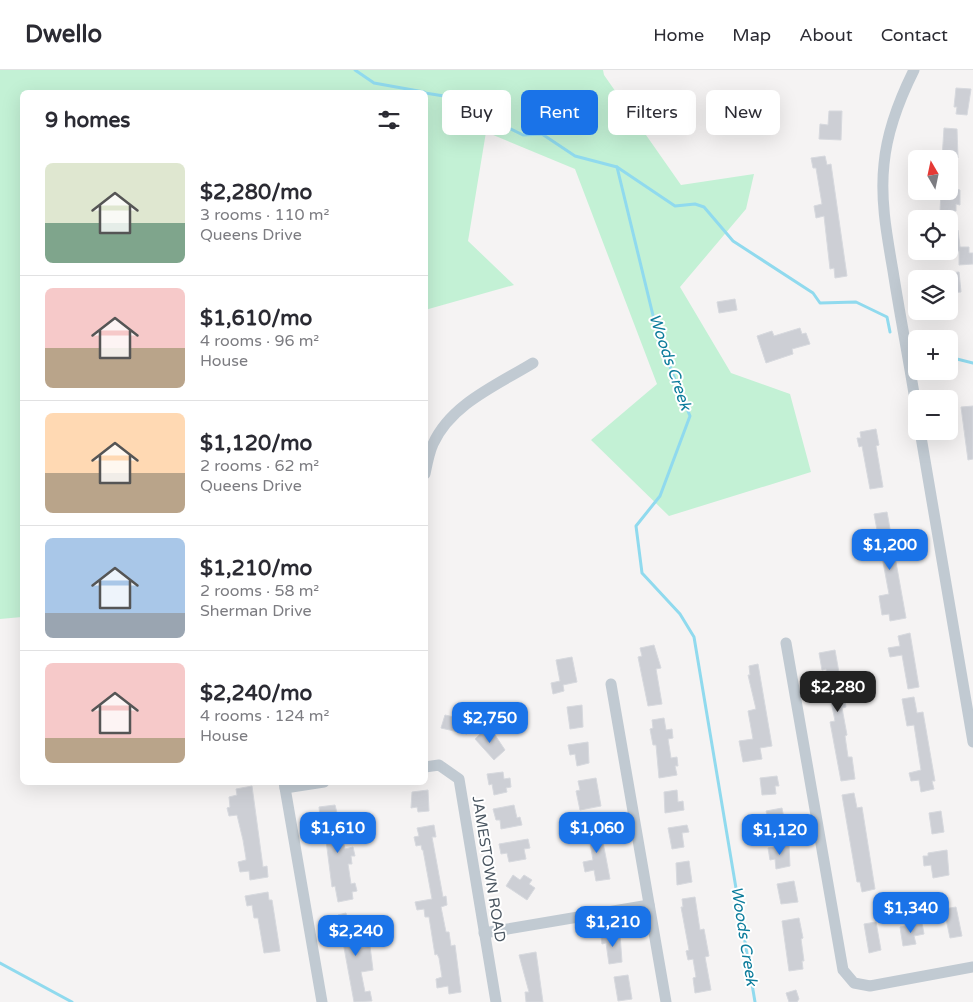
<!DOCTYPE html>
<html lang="en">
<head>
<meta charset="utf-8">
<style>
	body { margin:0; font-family:"Varela Round",sans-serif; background:#f7f7f7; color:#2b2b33; height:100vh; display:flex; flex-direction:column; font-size:19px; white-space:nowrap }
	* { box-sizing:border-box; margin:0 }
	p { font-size:16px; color:#7c7c81 }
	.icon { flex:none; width:28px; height:28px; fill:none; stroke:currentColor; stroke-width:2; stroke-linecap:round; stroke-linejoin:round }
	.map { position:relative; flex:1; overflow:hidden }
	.side { position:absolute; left:20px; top:20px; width:408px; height:695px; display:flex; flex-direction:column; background:#fff; border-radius:8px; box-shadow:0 5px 20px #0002 }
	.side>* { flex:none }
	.guide { position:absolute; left:442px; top:20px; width:455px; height:45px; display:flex; gap:10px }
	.needle { width:32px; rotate:351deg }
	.tools { position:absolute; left:908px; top:80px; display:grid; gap:10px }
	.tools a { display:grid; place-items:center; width:50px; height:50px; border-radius:8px; background:#fff; box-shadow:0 5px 20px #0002; font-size:25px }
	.price { position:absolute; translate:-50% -42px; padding:0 11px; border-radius:10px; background:#1a73e8; color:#fff; font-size:16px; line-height:32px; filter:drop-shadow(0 1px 2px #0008) }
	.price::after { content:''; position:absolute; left:50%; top:30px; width:15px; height:11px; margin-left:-8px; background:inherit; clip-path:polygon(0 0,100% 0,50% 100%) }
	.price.active { background:#222; color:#fff }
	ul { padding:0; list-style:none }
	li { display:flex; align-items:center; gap:15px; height:125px; padding:0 25px }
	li+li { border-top:1px solid #e1e1e2 }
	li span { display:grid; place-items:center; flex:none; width:140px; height:100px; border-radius:8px; color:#555 }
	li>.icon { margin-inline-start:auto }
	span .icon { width:60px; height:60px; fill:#fffc; stroke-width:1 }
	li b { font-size:21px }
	h2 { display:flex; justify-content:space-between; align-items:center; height:60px; padding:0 25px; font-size:21px }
	.pill { padding:0 18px; border-radius:8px; background:#fff; box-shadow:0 5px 20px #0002; font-size:18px; line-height:45px }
	.pill.active { background:#1a73e8; color:#fff }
	header { display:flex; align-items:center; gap:30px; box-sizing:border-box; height:70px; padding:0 25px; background:#fff; border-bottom:1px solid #e1e1e2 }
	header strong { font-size:24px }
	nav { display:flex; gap:28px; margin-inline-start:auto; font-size:18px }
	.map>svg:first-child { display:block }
	.green { fill:#c3f1d5 }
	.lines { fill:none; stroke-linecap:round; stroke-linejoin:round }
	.stream { stroke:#90daee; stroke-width:3 }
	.building { fill:#cdcfd5; stroke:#d7d9de }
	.minor { stroke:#c1cad2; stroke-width:11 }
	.labels { text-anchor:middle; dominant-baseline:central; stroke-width:4; stroke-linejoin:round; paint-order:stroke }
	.street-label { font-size:15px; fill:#4a5661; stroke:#fff }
	.water-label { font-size:16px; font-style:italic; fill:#0c7c9b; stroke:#fff }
</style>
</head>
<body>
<header>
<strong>Dwello</strong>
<nav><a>Home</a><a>Map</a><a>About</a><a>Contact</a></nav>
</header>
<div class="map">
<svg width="973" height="932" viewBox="0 0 973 932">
	<rect width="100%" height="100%" fill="#f5f3f3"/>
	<!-- green -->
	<polygon class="green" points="0,0 603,0 604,5 681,115 754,104 746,139 680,217 731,303 790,324 811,402 669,446 591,370 657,314 575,99 486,62 468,171 514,215 425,240 425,22 22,22 22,547 0,549"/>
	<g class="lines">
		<!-- stream -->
		<g class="stream">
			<polyline points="355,0 374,13 424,22"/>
			<polyline points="425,23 444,26 523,65 542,64 575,86 617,97 675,136 695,134 704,137 733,171 813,223 820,233 856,232 887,247 890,262"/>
			<polyline points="617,97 659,270 690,346 660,426 636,456 642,503 680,544 694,567 755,932"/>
			<polyline points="949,287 973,293"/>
			<polyline points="0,893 72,932"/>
		</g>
	</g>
	<!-- building -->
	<g class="building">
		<polygon points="956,18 971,19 967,45 956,44 957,37 954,37"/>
		<polygon points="765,31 767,48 752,50 750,32"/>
		<polygon points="829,41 842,41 841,70 819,69 820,54 828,55"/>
		<polygon points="944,58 957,59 958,88 956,89 942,89"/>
		<polygon points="825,86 827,95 831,94 847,206 835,208 834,198 830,199 824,146 816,148 814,136 822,134 816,98 813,98 811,88"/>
		<polygon points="949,113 956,113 956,119 960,120 960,135 956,134 956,141 940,141 941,121 949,121"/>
		<polygon points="958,160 960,177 969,177 969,183 973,183 973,194 959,195 959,181 949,182 949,161"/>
		<polygon points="959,202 961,222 950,223 949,203"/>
		<polygon points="735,229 737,240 719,243 717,232"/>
		<polygon points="800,258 802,264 806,263 810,274 792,279 793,284 766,293 757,266 772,261 774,266"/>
		<polygon points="973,336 973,389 968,390 961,337"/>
		<polygon points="876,359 879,375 876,376 883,417 870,419 862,376 859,377 857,368 861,368 860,362"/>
		<polygon points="887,442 906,548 890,551 889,544 882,545 879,526 889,524 874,444"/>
		<polygon points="910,563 919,617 908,619 902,585 890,587 888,578 900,576 898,566"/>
		<polygon points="654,575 661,598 656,599 662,634 648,636 638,587 642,586 640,578"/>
		<polygon points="835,580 841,614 846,613 848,623 844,624 846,637 842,638 847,665 845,666 848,687 852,687 855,709 841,711 830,652 835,651 831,631 827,632 824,617 829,616 826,599 822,600 819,583"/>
		<polygon points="572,587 577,612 563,615 564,621 553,624 551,613 560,611 556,590"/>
		<polygon points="758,594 772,676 760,678 762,689 743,692 739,671 753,669 748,641 756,639 748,605 750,605 749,596"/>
		<polygon points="914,627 917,643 923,642 935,711 932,711 934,719 921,722 919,710 911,711 909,703 921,700 914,655 907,656 902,629"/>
		<polygon points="582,635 583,657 570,659 567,637"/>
		<polygon points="455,642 464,644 463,649 470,651 467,664 441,658 445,645 454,647"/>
		<polygon points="664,648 666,660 672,659 673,668 668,669 671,688 677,687 678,696 675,696 677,705 659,708 656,675 653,675 650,659 653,658 652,650"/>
		<polygon points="485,659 492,667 495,665 505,680 494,690 475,669"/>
		<polygon points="588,672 589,693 577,696 575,684 570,685 568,675"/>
		<polygon points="503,702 504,709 510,708 511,717 506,718 507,722 494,725 492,714 489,715 487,704"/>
		<polygon points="777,706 779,716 775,716 776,724 762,725 760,708"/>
		<polygon points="596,708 601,736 580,740 576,721 580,720 578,711"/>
		<polygon points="252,716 263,797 267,796 268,807 250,810 249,801 240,802 238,792 246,790 246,788 243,770 237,745 229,746 227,738 230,737 229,727 237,725 236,719"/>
		<polygon points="428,720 429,741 418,742 417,737 411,738 412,722"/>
		<polygon points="677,720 678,732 683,731 684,740 665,743 664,722"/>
		<polygon points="854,723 857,738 862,737 875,819 862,822 860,812 857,812 842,725"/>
		<polygon points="335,735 337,743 341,743 343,751 338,752 341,770 343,770 345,779 353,777 355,786 351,786 352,794 348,794 351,814 355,813 357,821 352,822 353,829 338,832 335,816 332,817 323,747 320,747 319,737"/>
		<polygon points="514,735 517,748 520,747 522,755 501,759 500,750 496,750 493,739"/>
		<polygon points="782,738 786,759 772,761 766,741"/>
		<polygon points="941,741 944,762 932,764 929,743"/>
		<polygon points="602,754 605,767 602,767 610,809 596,811 594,800 585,802 583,792 593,790 587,756"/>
		<polygon points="434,755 436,767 432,767 443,827 446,826 447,835 441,837 446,862 449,862 451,876 455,875 461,922 449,924 448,916 437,918 436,909 442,907 439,888 437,884 435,885 429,847 425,847 424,839 417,840 415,832 432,829 423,780 422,780 421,775 416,776 414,767 419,766 417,758"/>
		<polygon points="687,755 689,762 682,763 684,777 672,779 668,758"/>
		<polygon points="528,769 530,778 524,779 526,789 509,792 507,783 501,784 499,774"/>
		<polygon points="789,775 790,796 776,799 775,789 770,790 768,778"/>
		<polygon points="947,780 949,805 933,808 931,795 924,796 923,786 928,786 928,783"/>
		<polygon points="689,791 692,812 677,815 676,793"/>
		<polygon points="513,805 520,810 524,805 532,810 529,814 535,818 527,830 506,816"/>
		<polygon points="794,811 798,832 781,834 777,814"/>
		<polygon points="268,822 269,830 272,830 280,881 264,883 258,848 254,848 252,835 247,836 245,826"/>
		<polygon points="695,827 700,860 704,859 709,886 705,887 711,920 695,923 693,908 696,907 693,889 688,890 686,881 689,880 681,837 683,837 682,829"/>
		<polygon points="956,837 962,866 950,868 944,839"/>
		<polygon points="346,843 347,847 355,846 361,878 370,876 373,900 361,902 365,922 370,921 372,931 354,932 338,845"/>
		<polygon points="799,848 803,868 801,869 804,891 802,891 803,899 789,901 782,851"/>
		<polygon points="876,852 881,880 869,883 864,854"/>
		<polygon points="922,853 924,864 914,866 916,874 903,876 900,857"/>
		<polygon points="620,864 622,892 609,894 606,873 602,874 601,866"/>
		<polygon points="536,882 543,932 526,932 525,922 529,922 519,885"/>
		<polygon points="628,905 632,929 618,931 614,907"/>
		<polygon points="796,920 799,929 797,932 789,932 786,923"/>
	</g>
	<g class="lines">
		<!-- minor -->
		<g class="minor">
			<path d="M914 0C899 30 887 61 884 94 880 130 887 166 893 201 900 246 909 291 916 336"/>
			<polyline points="920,361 973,672"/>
			<path d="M425 404C427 394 429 383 433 374 451 334 497 315 533 293"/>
			<polyline points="786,573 843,900 854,913 870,916 973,897"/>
			<polyline points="611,614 666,932"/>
			<polyline points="425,697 439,695 459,709 496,932"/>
			<polyline points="284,712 322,932"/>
			<polyline points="285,718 324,712"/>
			<polyline points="484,863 649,835"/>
		</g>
	</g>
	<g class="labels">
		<!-- street labels -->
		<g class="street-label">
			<text transform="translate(489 799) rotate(81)">JAMESTOWN ROAD</text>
		</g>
		<!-- water labels -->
		<g class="water-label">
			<text transform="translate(670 292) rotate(71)">Woods Creek</text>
			<text transform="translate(744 866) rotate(81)">Woods Creek</text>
		</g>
	</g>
</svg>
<div class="tools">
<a><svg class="needle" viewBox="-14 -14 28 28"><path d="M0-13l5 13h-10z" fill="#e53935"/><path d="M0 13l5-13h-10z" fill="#7c7c81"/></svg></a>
<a><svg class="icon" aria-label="locate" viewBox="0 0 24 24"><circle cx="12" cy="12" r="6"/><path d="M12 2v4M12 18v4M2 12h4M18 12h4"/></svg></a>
<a><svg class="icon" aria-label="layers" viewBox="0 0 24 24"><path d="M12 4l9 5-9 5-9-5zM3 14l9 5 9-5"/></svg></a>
<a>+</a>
<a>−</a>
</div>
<b class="price" style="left:890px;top:501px">$1,200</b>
<b class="price active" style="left:838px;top:643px">$2,280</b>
<b class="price" style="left:490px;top:674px">$2,750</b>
<b class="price" style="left:338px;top:784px">$1,610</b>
<b class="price" style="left:597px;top:784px">$1,060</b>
<b class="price" style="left:780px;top:786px">$1,120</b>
<b class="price" style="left:911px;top:864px">$1,340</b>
<b class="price" style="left:613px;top:878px">$1,210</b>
<b class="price" style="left:356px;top:887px">$2,240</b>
<div class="guide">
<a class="pill">Buy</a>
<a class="pill active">Rent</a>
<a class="pill">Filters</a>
<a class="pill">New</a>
</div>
<section class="side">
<h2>9 homes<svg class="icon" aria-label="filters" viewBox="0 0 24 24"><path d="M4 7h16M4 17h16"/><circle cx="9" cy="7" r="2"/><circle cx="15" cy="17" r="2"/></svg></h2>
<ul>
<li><span style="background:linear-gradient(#dfe7d0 60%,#7fa58c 0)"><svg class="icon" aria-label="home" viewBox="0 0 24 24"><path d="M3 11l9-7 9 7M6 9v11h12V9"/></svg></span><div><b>$2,280/mo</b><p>3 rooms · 110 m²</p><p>Queens Drive</p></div></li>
<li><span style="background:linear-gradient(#f6c9c9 60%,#b9a48a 0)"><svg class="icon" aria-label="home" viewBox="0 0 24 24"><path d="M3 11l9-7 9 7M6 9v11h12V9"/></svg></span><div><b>$1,610/mo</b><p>4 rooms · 96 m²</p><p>House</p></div></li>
<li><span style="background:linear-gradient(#ffd9b3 60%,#b9a48a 0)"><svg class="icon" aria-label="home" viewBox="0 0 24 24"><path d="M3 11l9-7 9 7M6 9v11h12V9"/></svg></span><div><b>$1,120/mo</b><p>2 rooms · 62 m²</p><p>Queens Drive</p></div></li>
<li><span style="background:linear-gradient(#a9c7e8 75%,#9aa5b1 0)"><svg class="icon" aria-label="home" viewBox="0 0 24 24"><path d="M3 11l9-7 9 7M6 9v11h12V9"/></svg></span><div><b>$1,210/mo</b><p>2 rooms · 58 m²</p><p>Sherman Drive</p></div></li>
<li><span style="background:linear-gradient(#f6c9c9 75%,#b9a48a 0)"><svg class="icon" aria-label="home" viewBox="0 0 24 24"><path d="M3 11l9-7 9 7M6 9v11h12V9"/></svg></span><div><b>$2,240/mo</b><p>4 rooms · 124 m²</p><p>House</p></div></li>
</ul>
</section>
</div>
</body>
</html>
